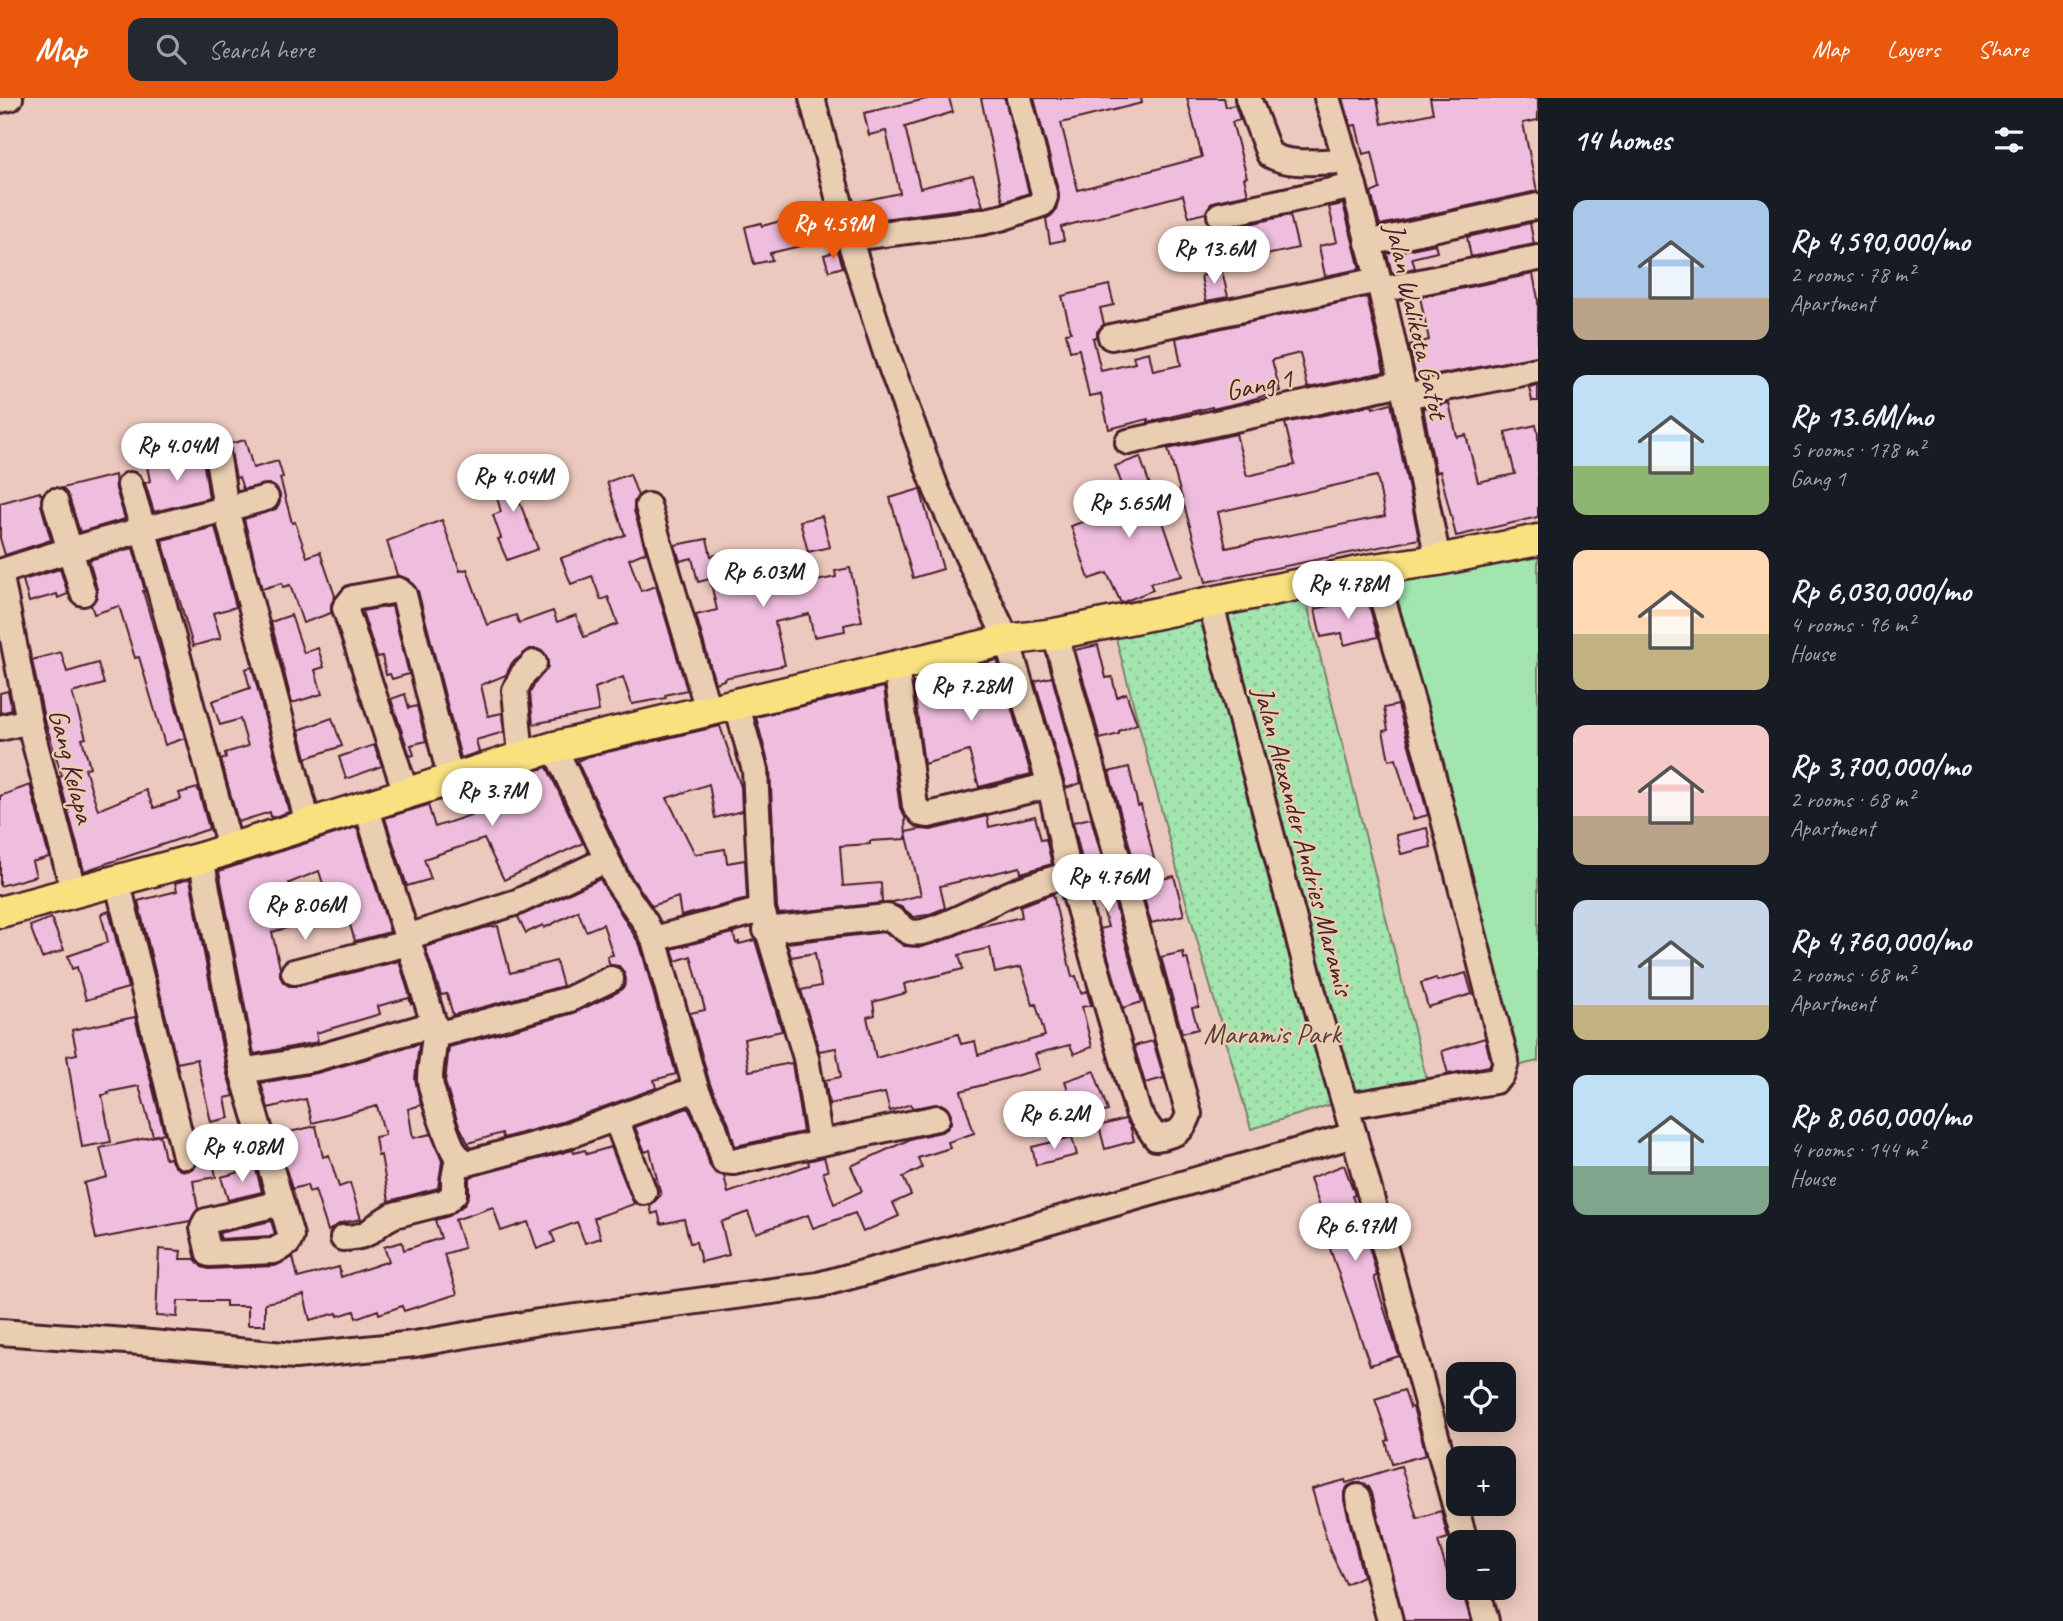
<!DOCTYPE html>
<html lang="en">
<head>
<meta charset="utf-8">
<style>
	body { margin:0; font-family:Caveat,sans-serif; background:#242831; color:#f1f3f6; height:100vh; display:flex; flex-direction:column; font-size:26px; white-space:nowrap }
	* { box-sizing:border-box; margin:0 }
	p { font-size:23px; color:#9ea1a6 }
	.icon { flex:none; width:38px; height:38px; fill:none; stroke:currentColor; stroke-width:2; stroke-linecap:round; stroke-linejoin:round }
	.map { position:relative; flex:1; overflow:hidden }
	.side { display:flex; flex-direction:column; background:#171b24; width:525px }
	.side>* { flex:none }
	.tools { position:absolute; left:1446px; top:1264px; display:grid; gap:14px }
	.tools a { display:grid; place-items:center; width:70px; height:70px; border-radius:14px; background:#171b24; box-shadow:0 4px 18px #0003; font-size:35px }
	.price { position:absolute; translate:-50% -60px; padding:0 16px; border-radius:24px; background:#fff; color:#222; font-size:23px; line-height:46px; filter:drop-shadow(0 2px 4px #0008) }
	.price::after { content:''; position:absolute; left:50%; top:42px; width:21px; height:16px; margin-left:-10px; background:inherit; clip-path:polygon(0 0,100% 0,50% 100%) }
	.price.on { background:#ea580c; color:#fff }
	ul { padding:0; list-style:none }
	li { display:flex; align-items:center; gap:21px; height:175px; padding:0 35px }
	li span { display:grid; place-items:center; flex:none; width:196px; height:140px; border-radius:14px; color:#555 }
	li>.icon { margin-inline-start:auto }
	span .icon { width:84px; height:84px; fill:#fffc; stroke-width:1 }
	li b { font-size:30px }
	h2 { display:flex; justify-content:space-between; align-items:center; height:84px; padding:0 35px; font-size:30px }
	header { display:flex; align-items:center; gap:42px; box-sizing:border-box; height:98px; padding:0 35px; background:#ea580c; color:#fff }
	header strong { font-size:33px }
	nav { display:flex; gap:38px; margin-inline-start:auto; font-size:24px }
	.search { width:490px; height:63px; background:#242831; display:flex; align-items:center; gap:18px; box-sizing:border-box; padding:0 24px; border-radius:14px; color:#9ea1a6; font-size:26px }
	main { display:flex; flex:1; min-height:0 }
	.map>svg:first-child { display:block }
	.park { fill:url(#park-dots); stroke:#76826d; stroke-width:2 }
	.pitch { fill:#a2e5af; stroke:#76826d; stroke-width:2 }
	.building { fill:#efbddd; stroke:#4a1f2b; stroke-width:2; fill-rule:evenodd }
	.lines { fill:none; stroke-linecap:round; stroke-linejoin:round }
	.minor-casing { stroke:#4a1f2b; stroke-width:30 }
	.major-casing { stroke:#4a1f2b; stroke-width:35 }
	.minor { stroke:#eaceb1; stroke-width:24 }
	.major { stroke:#fae180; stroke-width:30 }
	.labels { text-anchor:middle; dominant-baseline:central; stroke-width:5; stroke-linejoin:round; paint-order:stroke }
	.street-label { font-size:28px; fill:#4a1f2b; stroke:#eaceb1 }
	.park-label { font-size:28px; fill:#573d3f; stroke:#eaceb1 }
</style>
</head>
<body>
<header>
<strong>Map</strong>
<div class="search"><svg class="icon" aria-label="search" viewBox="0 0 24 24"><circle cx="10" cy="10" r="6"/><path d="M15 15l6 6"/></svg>Search here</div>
<nav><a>Map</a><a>Layers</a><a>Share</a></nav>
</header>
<main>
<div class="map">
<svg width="1538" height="1523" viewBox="0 0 1538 1523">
	<defs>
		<pattern id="park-dots" width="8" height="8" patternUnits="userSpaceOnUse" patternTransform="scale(1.75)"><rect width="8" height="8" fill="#a2e5af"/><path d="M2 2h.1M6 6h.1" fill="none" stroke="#8dc497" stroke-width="1.8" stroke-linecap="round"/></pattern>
	</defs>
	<rect width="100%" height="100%" fill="#ecc9be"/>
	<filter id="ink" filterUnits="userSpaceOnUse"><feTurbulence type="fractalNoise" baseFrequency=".0143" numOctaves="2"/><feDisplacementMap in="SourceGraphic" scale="14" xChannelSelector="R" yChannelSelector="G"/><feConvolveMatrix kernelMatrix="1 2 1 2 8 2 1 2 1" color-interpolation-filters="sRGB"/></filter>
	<g filter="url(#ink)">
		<!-- park -->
		<g class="park">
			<polygon points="1302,486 1428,987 1352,1005 1217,505"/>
			<polygon points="1199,513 1339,1004 1251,1031 1178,775 1114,533"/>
		</g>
		<!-- pitch -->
		<polygon class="pitch" points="1538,457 1538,963 1517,968 1381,484"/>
		<!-- building -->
		<g class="building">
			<polygon points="931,0 949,0 953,14 905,29 920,90 973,77 983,108 867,123 862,103 900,95 886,33 869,37 864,15"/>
			<polygon points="981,0 1005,0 1029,95 1003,104"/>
			<polygon points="1034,0 1141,0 1142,5 1061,25 1078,92 1202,59 1187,0 1224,0 1226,9 1235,7 1240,22 1232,24 1247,79 1244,80 1248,96 1216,103 1210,107 1206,115 1189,119 1183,97 1061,129 1064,142 1050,145 1046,121 1052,117 1056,112 1059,95"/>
			<polygon points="1343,0 1377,0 1382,26 1433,15 1430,0 1538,0 1538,22 1523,25 1537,93 1380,127 1371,95 1380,91 1372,54 1363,56 1356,27 1351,28"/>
			<polygon points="1343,106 1360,171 1325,178 1319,148 1337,144 1329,109"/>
			<polygon points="824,114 831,141 770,155 772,162 754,166 745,129 761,125 762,128 784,122 785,125"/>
			<polygon points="1290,117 1298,150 1230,165 1222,132"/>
			<polygon points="1530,125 1534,146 1471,159 1467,139"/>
			<polygon points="1435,146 1437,154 1412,160 1415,170 1392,175 1387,156"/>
			<polygon points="838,153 843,169 829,173 824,157"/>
			<polygon points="1222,173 1228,199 1206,203 1201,178"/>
			<polygon points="1533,176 1538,201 1538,258 1416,281 1409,247 1429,242 1420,199"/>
			<polygon points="1109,187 1114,207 1100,210 1104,226 1097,234 1097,239 1093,240 1101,273 1135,265 1133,258 1149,254 1153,273 1181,267 1176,240 1367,199 1384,274 1308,290 1300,255 1272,262 1280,293 1243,304 1212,311 1212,309 1148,324 1148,321 1109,331 1101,296 1089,298 1079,251 1070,253 1066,235 1071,234 1062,198"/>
			<polygon points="1538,287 1538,303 1532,303 1529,289"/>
			<path d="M1391 305 1419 441 1206 484 1168 351 1236 336 1247 378 1295 367 1285 325 1372 307 1373 310ZM1377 378 1385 418 1226 450 1218 414Z"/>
			<polygon points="1449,305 1457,339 1466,337 1478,384 1515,376 1505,334 1536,327 1538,336 1538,419 1456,438 1440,373 1436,375 1423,310"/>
			<polygon points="245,342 253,370 278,363 283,379 280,380 292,425 295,424 307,459 320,454 335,498 331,507 331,515 303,525 290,487 283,489 282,485 262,491 244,421 276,411 280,404 280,397 277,390 269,386 243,391 239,379 236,380 229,346"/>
			<polygon points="202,355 209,400 154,414 145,385 150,383 147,368 168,362 168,364"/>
			<polygon points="1140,359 1182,478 1150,485 1153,492 1121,505 1107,475 1089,481 1071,428 1130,408 1115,368"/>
			<polygon points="510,372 512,377 526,372 533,389 517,395 517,398 538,451 507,462 498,441 501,440 493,417 501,414 491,378"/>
			<polygon points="630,376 638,398 634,404 634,412 646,454 629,461 641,493 656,488 687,592 665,597 666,600 632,606 623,579 595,590 599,613 533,626 530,595 535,585 548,569 548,562 544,554 537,551 530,551 512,565 506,577 481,587 488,618 502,615 504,634 476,642 479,654 461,660 418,493 408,481 397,477 387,443 442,422 460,473 467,471 487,527 516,517 519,525 553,513 557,524 576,517 584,539 618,526 608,499 601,502 592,478 571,486 561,460 625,437 607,384"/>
			<polygon points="115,377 116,391 125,421 80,434 69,399 62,390"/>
			<polygon points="920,391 943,471 913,480 890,400"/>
			<polygon points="40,394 40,396 42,396 41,407 51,442 5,457 0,440 0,405"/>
			<polygon points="822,418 830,449 808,454 800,423"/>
			<polygon points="215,429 236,509 213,515 221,540 193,548 162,442"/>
			<polygon points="707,441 711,458 726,455 728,463 748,459 751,472 761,470 763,477 799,469 802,486 836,479 835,473 850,470 862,523 844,527 845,533 814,539 809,516 775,524 785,567 724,580 724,582 715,585 696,517 717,512 710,481 698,484 692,460 680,463 675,447"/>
			<polygon points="133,450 145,493 143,493 185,640 165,647 139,559 135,560 119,508 94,516 91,507 97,499 97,491 89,462"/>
			<polygon points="60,471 68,496 58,500 57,496 29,504 23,482"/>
			<polygon points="1367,500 1378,539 1344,547 1342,535 1321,539 1315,511"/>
			<polygon points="392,508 409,576 392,581 390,576 386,577 382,558 377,559 362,513"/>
			<polygon points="291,517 304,555 318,550 324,569 315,572 322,596 292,605 271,524"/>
			<polygon points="1098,547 1106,580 1112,579 1117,599 1126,595 1137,626 1119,633 1119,636 1100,641 1075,552"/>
			<polygon points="61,554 67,574 98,565 104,586 72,595 86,640 82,641 90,669 85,671 98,712 146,692 154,710 181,701 179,695 198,690 209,731 84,773 59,679 62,678 44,620 32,562"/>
			<polygon points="997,562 1031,676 979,689 969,653 924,666 913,585 951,578 950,573"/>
			<polygon points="252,569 289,714 271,720 270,714 238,724 221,662 226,660 225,655 248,648 240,621 220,627 212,603 250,590 245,571"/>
			<polygon points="1052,579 1081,685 1066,690 1035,583"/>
			<polygon points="884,589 900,710 905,719 906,741 870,743 870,746 840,748 843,788 881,785 882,805 779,816 777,809 770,671 756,619"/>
			<polygon points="8,593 12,612 0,615 0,595"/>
			<polygon points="405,596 409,610 417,608 426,643 411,647 414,657 410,658 391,601"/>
			<polygon points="1398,607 1428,717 1413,721 1396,661 1389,662 1383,633 1388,632 1384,610"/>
			<polygon points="332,620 342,648 306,660 299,632"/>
			<polygon points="720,628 741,689 742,713 715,720 709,686 667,700 695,756 725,751 727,765 745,762 747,801 681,818 678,799 652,808 631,778 577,663 586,659"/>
			<polygon points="374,647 382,668 346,681 339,659"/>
			<polygon points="547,669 583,745 504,782 484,741 424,761 431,781 407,788 385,720 428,707 435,729 477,715 470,696 491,689 491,687"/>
			<polygon points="1129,669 1138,708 1141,707 1159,782 1174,778 1184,817 1151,825 1109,674"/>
			<polygon points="30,687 49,759 32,764 36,778 0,788 0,698"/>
			<polygon points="987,718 989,729 1035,718 1041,742 1046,741 1052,766 1021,775 1020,769 940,788 945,810 927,817 914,819 901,809 889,805 921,797 906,734 921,731 931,732"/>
			<polygon points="1091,720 1142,904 1123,910 1100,831 1108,829 1099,797 1091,799 1073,724"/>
			<polygon points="357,729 390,834 355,843 345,811 332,815 319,773 289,785 301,826 272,834 280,870 280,878 283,884 289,888 298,888 399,863 412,906 411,906 409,900 378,908 380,916 316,935 318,944 254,956 219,773"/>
			<polygon points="1427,730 1431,749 1401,756 1396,737"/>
			<polygon points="190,781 227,976 234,998 225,1000 229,1020 211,1024 197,961 177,965 138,803 177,793 175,785"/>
			<polygon points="600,781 640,847 676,976 654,982 656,990 562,1024 503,1040 502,1035 468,1045 470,1049 458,1025 445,984 449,949 574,915 618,894 624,889 626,881 624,874 619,868 610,867 607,858 613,857 603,826 586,833 578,813 544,830 543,827 526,835 518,819"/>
			<path d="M1053 796 1072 879 1076 878 1081 895 1087 893 1091 907 1082 909 1092 949 1074 956 1070 947 1035 956 1040 971 961 993 974 1035 948 1044 950 1050 918 1060 922 1070 903 1079 911 1097 893 1105 899 1118 863 1134 855 1115 813 1130 808 1117 756 1135 748 1114 721 1124 729 1157 701 1164 696 1144 690 1145 684 1121 661 1126 658 1114 652 1116 650 1108 661 1097 650 1052 645 1054 635 1029 688 1010 700 1034 710 1068 715 1075 724 1078 728 1095 809 1067 808 1063 824 1059 828 1073 823 1074 834 1106 862 1093 851 1068 913 1040 941 1034 947 1031 951 1025V1016L948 1010 941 1006 912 1010 911 1006 890 1013 885 995 829 1006 825 982 841 979 836 950 819 953 801 892 821 888 815 855 791 859 787 845 885 834 904 848 922 849 950 840 972 830 1022 819 1020 808ZM990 850 995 875 1021 869 1033 907 1036 906 1045 938 978 957 975 943 961 946 958 936 876 960 867 919 875 917 873 904 906 895 904 886 963 871 959 857Z"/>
			<polygon points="109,813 128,890 86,902 77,869 72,871 68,858 108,844 101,816"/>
			<polygon points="51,820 64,852 42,860 30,828"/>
			<polygon points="498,828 510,875 556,863 563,888 453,917 447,896 441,897 425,849 484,830"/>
			<polygon points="733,835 736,845 739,844 739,846 755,842 782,933 744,941 749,973 792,965 803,1034 735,1048 728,1023 710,986 690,915 705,912 691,858 676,863 672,851"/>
			<polygon points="1183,854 1184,861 1187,860 1199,909 1192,910 1198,931 1182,935 1161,859"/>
			<polygon points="1466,875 1472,896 1428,909 1421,885 1436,880 1437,883"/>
			<polygon points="135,919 164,1035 153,1038 139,988 108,994 109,996 102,997 111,1044 82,1049 67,958 77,956 72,932"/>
			<polygon points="1485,940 1491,964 1489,968 1448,976 1442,953"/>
			<polygon points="1153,943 1164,980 1145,985 1134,948"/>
			<polygon points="419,946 415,981 421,1007 408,1011 413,1040 431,1036 442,1063 438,1090 389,1103 381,1057 378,1058 375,1039 385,1037 377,1008 312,1025 306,1001 268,1010 261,985 317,975"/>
			<polygon points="1094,973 1108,1013 1079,1023 1065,983"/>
			<polygon points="1125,1021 1130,1028 1134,1043 1105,1051 1099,1028"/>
			<polygon points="316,1028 323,1059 329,1057 339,1089 350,1085 361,1121 341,1125 328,1133 315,1092 309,1094 307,1087 292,1091 276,1037"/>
			<polygon points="160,1037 165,1061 170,1060 174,1068 180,1072 188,1073 195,1069 199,1063 199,1054 211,1051 216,1079 193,1083 198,1111 190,1123 96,1141 84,1085 107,1079 100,1050"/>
			<polygon points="1072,1039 1077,1057 1036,1067 1032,1049"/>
			<polygon points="611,1049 634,1106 594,1120 601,1140 585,1145 577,1124 551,1134 555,1144 537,1151 528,1124 501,1133 493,1109 455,1122 464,1150 444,1156 457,1196 404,1213 402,1208 379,1216 378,1212 356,1220 354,1213 338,1218 337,1215 310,1222 304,1197 265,1205 265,1227 248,1227 248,1208 226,1208 226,1203 178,1203 177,1219 156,1218 159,1151 181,1153 180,1161 195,1161 202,1169 209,1171 275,1168 293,1159 298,1180 339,1169 341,1179 389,1163 384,1149 402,1144 404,1152 441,1140 435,1122 449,1118 464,1107 469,1097 469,1079 573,1052 574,1055 585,1052 587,1056"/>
			<polygon points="1344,1067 1355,1097 1352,1098 1364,1129 1377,1178 1374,1179 1399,1258 1370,1267 1327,1142 1331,1140 1310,1080"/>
			<polygon points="255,1068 262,1094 228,1102 221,1079 244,1073 244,1071"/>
			<polygon points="271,1123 275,1136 270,1138 221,1141 219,1135"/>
			<polygon points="1404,1292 1410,1310 1413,1309 1426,1357 1392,1366 1386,1343 1389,1342 1375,1301"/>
			<polygon points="1401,1368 1417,1420 1441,1413 1448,1440 1438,1443 1451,1487 1458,1485 1458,1489 1461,1489 1471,1523 1404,1523 1372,1395 1369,1389 1363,1385 1355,1385 1348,1388 1344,1394 1344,1402 1363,1478 1346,1486 1330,1453 1312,1391 1345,1382 1346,1385"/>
		</g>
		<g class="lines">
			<!-- minor casing -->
			<g class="minor-casing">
				<g id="minor">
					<path d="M812 0 849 140 886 255 937 393 1007 542 1050 687 1069 776 1138 1014 1156 1040C1175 1036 1182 1036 1189 1016L1055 536"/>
					<path d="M1248 0 1269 56C1288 69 1323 63 1346 63"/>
					<polyline points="1327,0 1354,88 1381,192 1405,298 1438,462"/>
					<polyline points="0,2 10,0"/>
					<polyline points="1220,117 1354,88"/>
					<polyline points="849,140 982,124 1004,119 1042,106 1045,99 1019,0"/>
					<polyline points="1368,145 1538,108"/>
					<polyline points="1381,192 1538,160"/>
					<polyline points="1111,239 1378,182"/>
					<polyline points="1405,298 1538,272"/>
					<polyline points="1128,344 1402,285"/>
					<polyline points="217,354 226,411 266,400"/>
					<polyline points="130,387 143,430 230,750"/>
					<polyline points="55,403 83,495"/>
					<polyline points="648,408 708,612"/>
					<path d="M0 474C75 449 150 429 226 411L308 726"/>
					<polyline points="0,474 29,623 74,795"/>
					<polyline points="1210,503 1320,921 1354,1037 1465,1444"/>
					<polyline points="896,568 915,708 922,716 928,717 950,712 1050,687"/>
					<polyline points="736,605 755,672 762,812 806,960 820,1044"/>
					<polyline points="0,630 29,623"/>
					<polyline points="554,649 618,785 645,824 654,841 696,991 714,1029 724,1063 733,1064 937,1020"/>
					<polyline points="521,659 515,592 523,576 534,565"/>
					<polyline points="406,695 345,510 353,500 398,492 404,497 451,682"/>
					<path d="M366 708 434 926C437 945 430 962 430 981 430 991 449 1046 455 1055 458 1060 462 1062 468 1065L567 1038 696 991"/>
					<polyline points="201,760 242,973 291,1138 288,1145 274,1153 209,1156 203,1130 206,1123 281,1105"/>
					<polyline points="117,782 185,1058"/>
					<path d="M766 832 887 819C896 821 901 831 910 834 929 840 991 803 1012 795 1030 787 1050 782 1069 776"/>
					<polyline points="407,839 517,804 606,762"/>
					<polyline points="654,841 762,812"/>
					<polyline points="294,874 408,845"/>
					<polyline points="436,937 570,901 611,881"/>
					<polyline points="242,973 313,961 434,926"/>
					<polyline points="1346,1008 1495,983 1502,977 1506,964 1428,659 1374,471"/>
					<polyline points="616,1021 644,1094"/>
					<path d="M343 1140C376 1139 369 1128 394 1117L445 1104 454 1096V1081L458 1059"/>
					<polyline points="0,1234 140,1244 295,1258 415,1246 539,1224 818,1187 1003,1137 1354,1037"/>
					<polyline points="1358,1399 1390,1523"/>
					<polyline points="1477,1489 1486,1523"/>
				</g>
			</g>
			<!-- major casing -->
			<g class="major-casing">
				<polyline id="major" points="0,814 201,760 554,649 1007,542 1055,536 1374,471 1438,462 1538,442"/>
			</g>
			<!-- minor -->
			<use href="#minor" class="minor"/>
			<!-- major -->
			<use href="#major" class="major"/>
		</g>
	</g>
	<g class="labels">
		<!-- street labels -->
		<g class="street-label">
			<text transform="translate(1417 223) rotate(77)">Jalan Walikota Gatot</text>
			<text transform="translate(1259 286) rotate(-12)">Gang 1</text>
			<text transform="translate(72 668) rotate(76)">Gang Kelapa</text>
			<text transform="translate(1304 743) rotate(75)">Jalan Alexander Andries Maramis</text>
		</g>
		<!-- park labels -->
		<g class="park-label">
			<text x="1272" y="935">Maramis Park</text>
		</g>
	</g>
</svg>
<div class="tools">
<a><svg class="icon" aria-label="locate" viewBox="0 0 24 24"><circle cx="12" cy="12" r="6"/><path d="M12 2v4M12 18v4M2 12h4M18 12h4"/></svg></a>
<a>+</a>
<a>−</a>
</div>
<b class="price on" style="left:833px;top:163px">Rp 4.59M</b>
<b class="price" style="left:1214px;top:188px">Rp 13.6M</b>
<b class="price" style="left:177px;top:385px">Rp 4.04M</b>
<b class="price" style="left:513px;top:416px">Rp 4.04M</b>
<b class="price" style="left:1129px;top:442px">Rp 5.65M</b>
<b class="price" style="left:763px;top:511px">Rp 6.03M</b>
<b class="price" style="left:1348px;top:523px">Rp 4.78M</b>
<b class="price" style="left:971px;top:625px">Rp 7.28M</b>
<b class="price" style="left:492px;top:730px">Rp 3.7M</b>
<b class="price" style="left:1108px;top:816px">Rp 4.76M</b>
<b class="price" style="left:305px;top:844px">Rp 8.06M</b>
<b class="price" style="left:1054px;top:1053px">Rp 6.2M</b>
<b class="price" style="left:242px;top:1086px">Rp 4.08M</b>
<b class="price" style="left:1355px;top:1165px">Rp 6.97M</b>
</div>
<section class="side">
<h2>14 homes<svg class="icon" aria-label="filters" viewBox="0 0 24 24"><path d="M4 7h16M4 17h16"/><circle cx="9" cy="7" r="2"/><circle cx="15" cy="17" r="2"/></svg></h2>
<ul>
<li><span style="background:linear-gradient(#a9c7e8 70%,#b9a48a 0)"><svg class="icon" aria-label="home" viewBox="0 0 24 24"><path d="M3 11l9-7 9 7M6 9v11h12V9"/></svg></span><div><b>Rp 4,590,000/mo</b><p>2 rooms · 78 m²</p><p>Apartment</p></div></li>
<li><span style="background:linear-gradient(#bfe0f5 65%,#8fb573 0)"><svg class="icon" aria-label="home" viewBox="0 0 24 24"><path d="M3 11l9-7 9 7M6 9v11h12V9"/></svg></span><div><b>Rp 13.6M/mo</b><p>5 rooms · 178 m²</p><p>Gang 1</p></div></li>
<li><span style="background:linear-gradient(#ffd9b3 60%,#c2b280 0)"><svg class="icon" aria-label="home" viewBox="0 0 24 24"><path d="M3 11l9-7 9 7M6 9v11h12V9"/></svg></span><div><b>Rp 6,030,000/mo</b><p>4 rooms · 96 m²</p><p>House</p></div></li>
<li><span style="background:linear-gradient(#f6c9c9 65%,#b9a48a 0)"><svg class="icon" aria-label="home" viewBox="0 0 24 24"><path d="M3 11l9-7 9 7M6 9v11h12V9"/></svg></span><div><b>Rp 3,700,000/mo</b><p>2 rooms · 68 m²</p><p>Apartment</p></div></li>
<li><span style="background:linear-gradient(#c9d6e8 75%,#c2b280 0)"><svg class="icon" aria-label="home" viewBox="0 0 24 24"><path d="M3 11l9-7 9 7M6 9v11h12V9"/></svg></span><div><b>Rp 4,760,000/mo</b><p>2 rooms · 68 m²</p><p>Apartment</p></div></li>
<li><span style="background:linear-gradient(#bfe0f5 65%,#7fa58c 0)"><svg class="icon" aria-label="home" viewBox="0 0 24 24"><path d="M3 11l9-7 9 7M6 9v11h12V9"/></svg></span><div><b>Rp 8,060,000/mo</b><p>4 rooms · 144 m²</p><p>House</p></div></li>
</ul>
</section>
</main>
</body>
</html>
